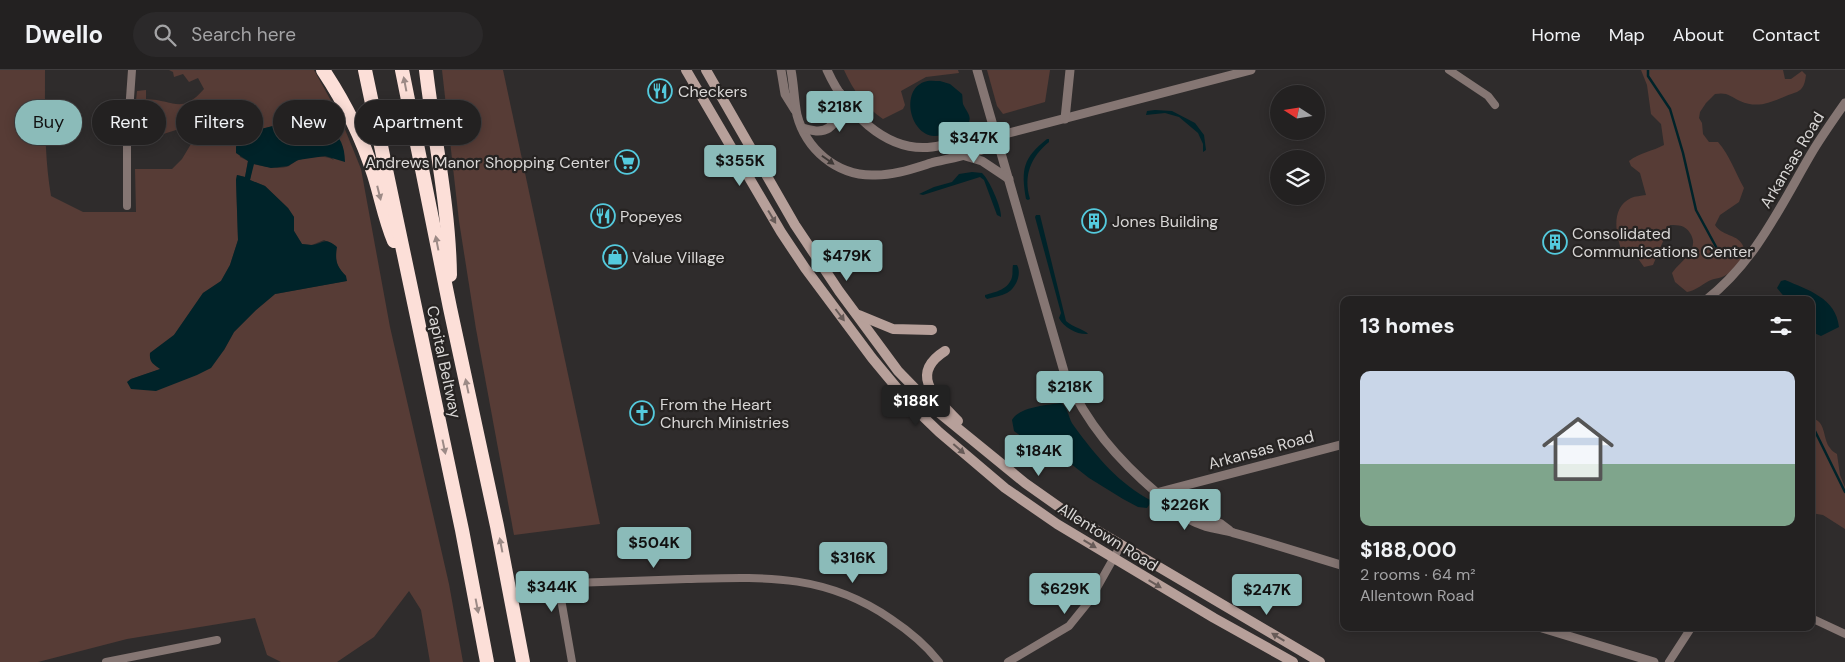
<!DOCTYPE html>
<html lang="en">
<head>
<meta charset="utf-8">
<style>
	body { margin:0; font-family:"DM Sans",sans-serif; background:#2b292a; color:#f1f3f6; height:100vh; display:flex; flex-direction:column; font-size:19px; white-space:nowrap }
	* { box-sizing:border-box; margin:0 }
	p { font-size:16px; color:#a3a3a5 }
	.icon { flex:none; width:28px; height:28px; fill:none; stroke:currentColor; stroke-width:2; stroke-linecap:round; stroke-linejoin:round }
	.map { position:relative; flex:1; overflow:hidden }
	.side { position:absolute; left:1340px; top:226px; width:475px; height:335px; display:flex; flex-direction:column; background:#232121; border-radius:10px; box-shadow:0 2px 12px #0003,0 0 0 1px #403e3f }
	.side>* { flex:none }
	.hud { position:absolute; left:15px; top:30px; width:475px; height:45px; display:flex; gap:10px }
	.needle { width:32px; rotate:282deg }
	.fabs { position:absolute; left:1270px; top:15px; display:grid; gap:10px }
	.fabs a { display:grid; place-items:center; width:55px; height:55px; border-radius:50%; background:#232121; box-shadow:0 2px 12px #0003,0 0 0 1px #403e3f; font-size:25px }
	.price { position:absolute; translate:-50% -42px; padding:0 11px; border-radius:5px; background:#8bbbb9; color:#111; font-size:16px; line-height:32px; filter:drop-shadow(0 1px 2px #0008) }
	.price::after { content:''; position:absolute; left:50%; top:30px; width:15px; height:11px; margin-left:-8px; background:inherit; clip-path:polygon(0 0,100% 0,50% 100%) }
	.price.selected { background:#222; color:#fff }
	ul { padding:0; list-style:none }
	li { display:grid; align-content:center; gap:10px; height:265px; padding:0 20px }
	li span { display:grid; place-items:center; height:155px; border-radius:10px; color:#555 }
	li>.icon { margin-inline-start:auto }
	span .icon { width:90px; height:90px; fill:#fffc; stroke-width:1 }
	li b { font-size:21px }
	h2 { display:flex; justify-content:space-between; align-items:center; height:60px; padding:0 20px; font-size:21px }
	.pill { padding:0 18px; border-radius:22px; background:#232121; box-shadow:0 2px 12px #0003,0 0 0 1px #403e3f; font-size:18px; line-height:45px }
	.pill.selected { background:#8bbbb9; color:#111 }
	header { display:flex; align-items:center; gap:30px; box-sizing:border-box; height:70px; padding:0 25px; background:#232121; border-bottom:1px solid #403e3f }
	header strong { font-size:24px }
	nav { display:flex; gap:28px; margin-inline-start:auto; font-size:18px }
	.search { width:350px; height:45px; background:#2b292a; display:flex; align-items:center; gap:12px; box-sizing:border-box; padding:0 18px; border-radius:28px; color:#a3a3a5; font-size:19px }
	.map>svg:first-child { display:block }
	.green { fill:#573c36; fill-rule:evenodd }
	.water { fill:#002329 }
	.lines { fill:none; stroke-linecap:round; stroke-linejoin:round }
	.stream { stroke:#002329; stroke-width:2.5 }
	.minor { stroke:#857673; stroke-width:8 }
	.tertiary { stroke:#857673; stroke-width:9 }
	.secondary { stroke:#b7a09a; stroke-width:10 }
	.motorway { stroke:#fcdfd8; stroke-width:14 }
	.oneway { fill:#9c8a86 }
	.oneway2 { fill:#3e3836 }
	.oneway3 { fill:#675b58 }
	.labels { text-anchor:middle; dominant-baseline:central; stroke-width:4.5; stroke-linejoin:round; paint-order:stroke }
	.poi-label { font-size:16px; fill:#d9d7d6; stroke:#262322; text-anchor:start }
	.street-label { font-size:16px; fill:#d9d7d6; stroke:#262322 }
</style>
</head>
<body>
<header>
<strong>Dwello</strong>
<div class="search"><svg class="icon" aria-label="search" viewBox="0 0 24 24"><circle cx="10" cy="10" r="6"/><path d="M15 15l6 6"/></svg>Search here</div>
<nav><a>Home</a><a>Map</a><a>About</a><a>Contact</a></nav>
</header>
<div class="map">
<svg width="1845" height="592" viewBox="0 0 1845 592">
	<rect width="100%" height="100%" fill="#2f2c2c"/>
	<!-- green -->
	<g class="green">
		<path d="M0 0H45C45 42 44 85 51 126L83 142H136L135 99H172L182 89 191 74 184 60H176L157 66 156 62 133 61 137 21 146 20V29C175 30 181 45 204 19L198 8 189 12 183 4 174 7 173 2 169 0H314L340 47 361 99 390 257 449 514 463 592H430L421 540 409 521 374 567 337 592H281L267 585 255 548 127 569 38 592H0ZM297 50 334 90C323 85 311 86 299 90 295 91 292 94 289 96 278 100 265 97 253 94L250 110 265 116 288 138 294 147V161L302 174 312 175 324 170 336 176C335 190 336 196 346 206V211L275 224 256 240 234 262 224 280 127 312 131 309 161 299 150 283 174 265 203 223 221 211 230 195 238 170 236 110 237 105 245 107 248 91 240 87 238 68 261 59Z"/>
		<polygon points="442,0 503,0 600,454 514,465 476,259 459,151"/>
		<path d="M844 0H958L959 3 926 7 901 21 905 35 903 39 883 49C865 37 853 20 844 0Z"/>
		<polygon points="987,0 1050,0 1045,32 1003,44 997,36"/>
		<path d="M1641 0H1783L1785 9H1791L1802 1 1806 5C1804 21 1800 21 1786 26 1771 32 1758 39 1740 31 1729 26 1728 22 1715 24L1706 33 1700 42 1699 48 1702 53 1703 64 1709 72H1718C1730 86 1735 102 1744 118L1739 132 1720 145 1715 155C1722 166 1736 164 1742 174 1749 184 1734 200 1726 205 1720 209 1713 208 1707 212 1700 216 1696 220 1687 222L1675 212 1672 203C1680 191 1701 180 1690 163 1685 155 1679 155 1670 155L1653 195 1644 197 1637 187 1622 182C1616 165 1610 138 1631 128 1635 126 1641 126 1646 125L1640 103 1631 96 1629 91C1639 83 1653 81 1664 75L1661 54 1651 44 1647 15Z"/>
		<path d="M1811 348C1827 351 1822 368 1830 378 1832 381 1834 382 1837 384L1840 405 1845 417V459L1823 445 1811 443Z"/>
	</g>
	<!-- water -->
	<g class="water">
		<path d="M940 11 950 14 962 24C963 28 962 33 964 36 968 44 972 46 968 55 958 60 945 66 934 66 909 64 901 20 924 12 928 10 935 11 940 11Z"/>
		<polygon points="1155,40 1172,41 1195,53 1204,65 1206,80 1203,82 1203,74 1198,63 1179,47 1165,43 1146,45 1147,41"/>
		<path d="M297 50C324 56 345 59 345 92L325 86 298 90 288 96 271 98 254 94 250 110 265 116 288 138 294 147V161L302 174C305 174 308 175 311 175 324 174 324 166 337 177 335 190 336 196 346 206L347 211 275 224 256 240 234 262 224 280 211 298 197 305 156 321 131 319 127 312 131 309 160 299C154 294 149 293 150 283L174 265 203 223 221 211 230 195 238 170 236 110 237 105 245 107 248 91 236 83V77L238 68 261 59Z"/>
		<path d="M1047 69H1049V72C1031 87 1023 105 1030 129L1028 130 1026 129C1021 99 1023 88 1047 69Z"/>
		<path d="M972 102 982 103C989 109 1002 138 1001 147L997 145 984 110 980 107 923 125 919 124 934 117 952 112 959 104Z"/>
		<path d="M1036 145H1040L1066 251C1072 257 1086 260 1088 264 1078 265 1064 258 1059 248L1061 243 1035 147Z"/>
		<path d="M1013 195H1017C1022 204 1016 218 1007 223 1001 226 993 227 987 229L985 227V225C996 222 1009 219 1012 207 1013 203 1012 199 1013 195Z"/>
		<path d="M1785 210C1808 220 1836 228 1839 257L1821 266 1814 263 1811 260V230H1787L1777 218 1781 211Z"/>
		<path d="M1061 333C1069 338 1068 349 1074 356 1095 385 1120 415 1152 431L1147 438 1138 437 1123 429 1089 408 1066 390 1040 380 1014 361 1012 350C1019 337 1047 335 1061 333Z"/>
	</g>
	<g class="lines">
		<!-- stream -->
		<g class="stream">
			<polyline points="1648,0 1648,6 1670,39 1683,83 1696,140 1721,186"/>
			<polyline points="1811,353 1845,422"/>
		</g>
		<!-- minor -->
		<g class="minor">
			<polyline points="1449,0 1488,26 1495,35"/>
			<polyline points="127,136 127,70 132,0"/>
			<polyline points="1811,548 1845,564"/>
			<polyline points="106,592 217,570"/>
			<path d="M572 592 561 529C561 519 564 516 573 513 611 512 649 510 687 509 763 507 825 503 891 549 909 561 926 575 939 592"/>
			<polyline points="1008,592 1069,556 1090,530 1121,475"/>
			<polyline points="1669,592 1691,558"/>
		</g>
		<!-- tertiary -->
		<g class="tertiary">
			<polyline points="781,0 785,24 795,40"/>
			<path d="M791 0C794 15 794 31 797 45 806 79 836 105 872 105 892 106 912 99 931 93 942 90 979 83 986 78 990 75 993 70 997 66"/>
			<path d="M827 0C845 40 885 83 932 77 949 75 965 66 981 65 986 64 992 66 997 66L1251 0"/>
			<path d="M977 0 1065 305C1087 354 1117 389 1158 424 1170 435 1182 447 1197 453 1209 459 1222 459 1234 463 1271 473 1307 485 1344 496"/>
			<polyline points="1065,49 1070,0"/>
			<path d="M802 58C807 59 813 61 818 61 837 61 841 38 840 23"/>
			<polyline points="962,85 982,91 1009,109"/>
			<path d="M1706 230C1755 192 1780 137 1811 84 1821 67 1833 50 1845 33"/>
			<polyline points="1156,423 1344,374"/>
			<polyline points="1165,427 1195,443 1221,454 1229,460"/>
			<polyline points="1542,558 1654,592"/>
		</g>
		<!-- secondary -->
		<g class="secondary">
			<polyline points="686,0 781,162 805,198 872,288 911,335 939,362 1005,418 1057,454 1214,548 1293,592"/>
			<polyline points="706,0 795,155 839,221 898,301 938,342 1025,413 1069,444 1320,592"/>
			<polyline points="859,245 893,259 932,260"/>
			<path d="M945 281C907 305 938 330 958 351"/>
		</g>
		<!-- motorway -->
		<g class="motorway">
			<path d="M323 0C345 33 362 67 374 105 381 127 385 150 394 171"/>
			<polyline points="365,0 462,460 487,592"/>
			<polyline points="402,0 450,238 497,456 523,592"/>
			<path d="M426 0C434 68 449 136 450 205"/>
		</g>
	</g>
	<!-- one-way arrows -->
	<defs><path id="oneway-solid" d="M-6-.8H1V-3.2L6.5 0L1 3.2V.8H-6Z" transform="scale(1.25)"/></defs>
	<g class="oneway">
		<use href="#oneway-solid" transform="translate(405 14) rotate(-101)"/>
		<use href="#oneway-solid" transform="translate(379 123) rotate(76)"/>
		<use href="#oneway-solid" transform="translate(437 173) rotate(-101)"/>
		<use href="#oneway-solid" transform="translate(467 316) rotate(-102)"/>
		<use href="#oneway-solid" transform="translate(444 377) rotate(78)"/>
		<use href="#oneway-solid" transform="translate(501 475) rotate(-101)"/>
		<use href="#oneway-solid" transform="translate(477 536) rotate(79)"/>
	</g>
	<use class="oneway2" href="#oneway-solid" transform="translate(828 90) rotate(35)"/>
	<g class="oneway3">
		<use href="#oneway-solid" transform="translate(772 147) rotate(59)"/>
		<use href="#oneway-solid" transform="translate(840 245) rotate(53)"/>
		<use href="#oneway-solid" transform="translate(959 379) rotate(41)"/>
		<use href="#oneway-solid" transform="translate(1090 474) rotate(31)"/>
		<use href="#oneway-solid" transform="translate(1155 514) rotate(31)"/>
		<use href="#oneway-solid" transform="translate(1278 567) rotate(-149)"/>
	</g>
	<!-- icons -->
	<defs>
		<g id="restaurant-ring" transform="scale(1.25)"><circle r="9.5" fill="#262322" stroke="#54cadd" stroke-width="1.5"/><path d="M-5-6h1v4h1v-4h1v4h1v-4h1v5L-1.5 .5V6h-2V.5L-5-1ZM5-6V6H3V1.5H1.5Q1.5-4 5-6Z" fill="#54cadd"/></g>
		<g id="supermarket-ring" transform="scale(1.25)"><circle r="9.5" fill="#262322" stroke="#54cadd" stroke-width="1.5"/><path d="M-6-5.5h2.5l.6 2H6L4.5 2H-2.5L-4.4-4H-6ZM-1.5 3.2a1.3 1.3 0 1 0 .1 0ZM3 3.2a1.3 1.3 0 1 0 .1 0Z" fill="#54cadd"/></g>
		<g id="building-ring" transform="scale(1.25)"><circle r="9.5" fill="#262322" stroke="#54cadd" stroke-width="1.5"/><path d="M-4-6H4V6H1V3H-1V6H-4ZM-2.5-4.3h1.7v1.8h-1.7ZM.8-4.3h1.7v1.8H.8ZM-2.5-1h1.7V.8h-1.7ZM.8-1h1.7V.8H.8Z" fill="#54cadd"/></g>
		<g id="shop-ring" transform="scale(1.25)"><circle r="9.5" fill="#262322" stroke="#54cadd" stroke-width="1.5"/><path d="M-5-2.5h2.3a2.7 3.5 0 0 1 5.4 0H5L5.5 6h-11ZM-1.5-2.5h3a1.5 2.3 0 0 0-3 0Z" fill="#54cadd"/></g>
		<g id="church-ring" transform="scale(1.25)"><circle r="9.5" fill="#262322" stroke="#54cadd" stroke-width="1.5"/><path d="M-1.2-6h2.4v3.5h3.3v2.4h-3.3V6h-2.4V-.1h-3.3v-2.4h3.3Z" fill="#54cadd"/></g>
	</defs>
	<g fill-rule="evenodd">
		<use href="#restaurant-ring" x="660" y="21"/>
		<use href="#supermarket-ring" x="627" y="92"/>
		<use href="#restaurant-ring" x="603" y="146"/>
		<use href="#building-ring" x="1094" y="151"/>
		<use href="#building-ring" x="1555" y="172"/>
		<use href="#shop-ring" x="615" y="187"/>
		<use href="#church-ring" x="642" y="343"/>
	</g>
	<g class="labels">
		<!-- poi labels -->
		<g class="poi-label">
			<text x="678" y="21">Checkers</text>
			<text x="610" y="92" text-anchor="end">Andrews Manor Shopping Center</text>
			<text x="620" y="146">Popeyes</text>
			<text x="1112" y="151">Jones Building</text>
			<text x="1572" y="163">Consolidated<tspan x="1572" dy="18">Communications Center</tspan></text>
			<text x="632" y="187">Value Village</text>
			<text x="660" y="334">From the Heart<tspan x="660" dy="18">Church Ministries</tspan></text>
		</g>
		<!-- street labels -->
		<g class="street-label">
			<text transform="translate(1792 90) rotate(-59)">Arkansas Road</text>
			<text transform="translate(444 292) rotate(78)">Capital Beltway</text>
			<text transform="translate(1261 380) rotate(-15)">Arkansas Road</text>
			<text transform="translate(1108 467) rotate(32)">Allentown Road</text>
		</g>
	</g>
</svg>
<div class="fabs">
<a><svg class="needle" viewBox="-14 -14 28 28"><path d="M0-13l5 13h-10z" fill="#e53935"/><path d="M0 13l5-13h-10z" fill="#a3a3a5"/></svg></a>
<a><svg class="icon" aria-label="layers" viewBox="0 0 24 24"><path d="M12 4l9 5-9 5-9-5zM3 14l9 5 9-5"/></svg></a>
</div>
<b class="price" style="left:840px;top:63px">$218K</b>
<b class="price" style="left:974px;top:94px">$347K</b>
<b class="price" style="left:740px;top:117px">$355K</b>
<b class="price" style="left:847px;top:212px">$479K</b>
<b class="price" style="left:1070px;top:343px">$218K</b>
<b class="price selected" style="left:916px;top:357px">$188K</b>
<b class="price" style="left:1039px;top:407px">$184K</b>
<b class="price" style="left:1185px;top:461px">$226K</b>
<b class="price" style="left:654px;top:499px">$504K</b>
<b class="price" style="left:853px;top:514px">$316K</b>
<b class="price" style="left:552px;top:543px">$344K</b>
<b class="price" style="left:1065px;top:545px">$629K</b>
<b class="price" style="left:1267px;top:546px">$247K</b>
<div class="hud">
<a class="pill selected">Buy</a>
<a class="pill">Rent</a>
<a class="pill">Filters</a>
<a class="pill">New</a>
<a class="pill">Apartment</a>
</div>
<section class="side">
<h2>13 homes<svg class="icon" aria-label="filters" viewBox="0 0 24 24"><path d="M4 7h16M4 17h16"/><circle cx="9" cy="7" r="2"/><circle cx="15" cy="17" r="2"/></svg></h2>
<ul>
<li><span style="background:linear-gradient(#c9d6e8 60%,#7fa58c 0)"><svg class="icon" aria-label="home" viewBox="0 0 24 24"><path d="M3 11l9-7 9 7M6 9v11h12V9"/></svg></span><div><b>$188,000</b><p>2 rooms · 64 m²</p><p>Allentown Road</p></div></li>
</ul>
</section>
</div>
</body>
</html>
